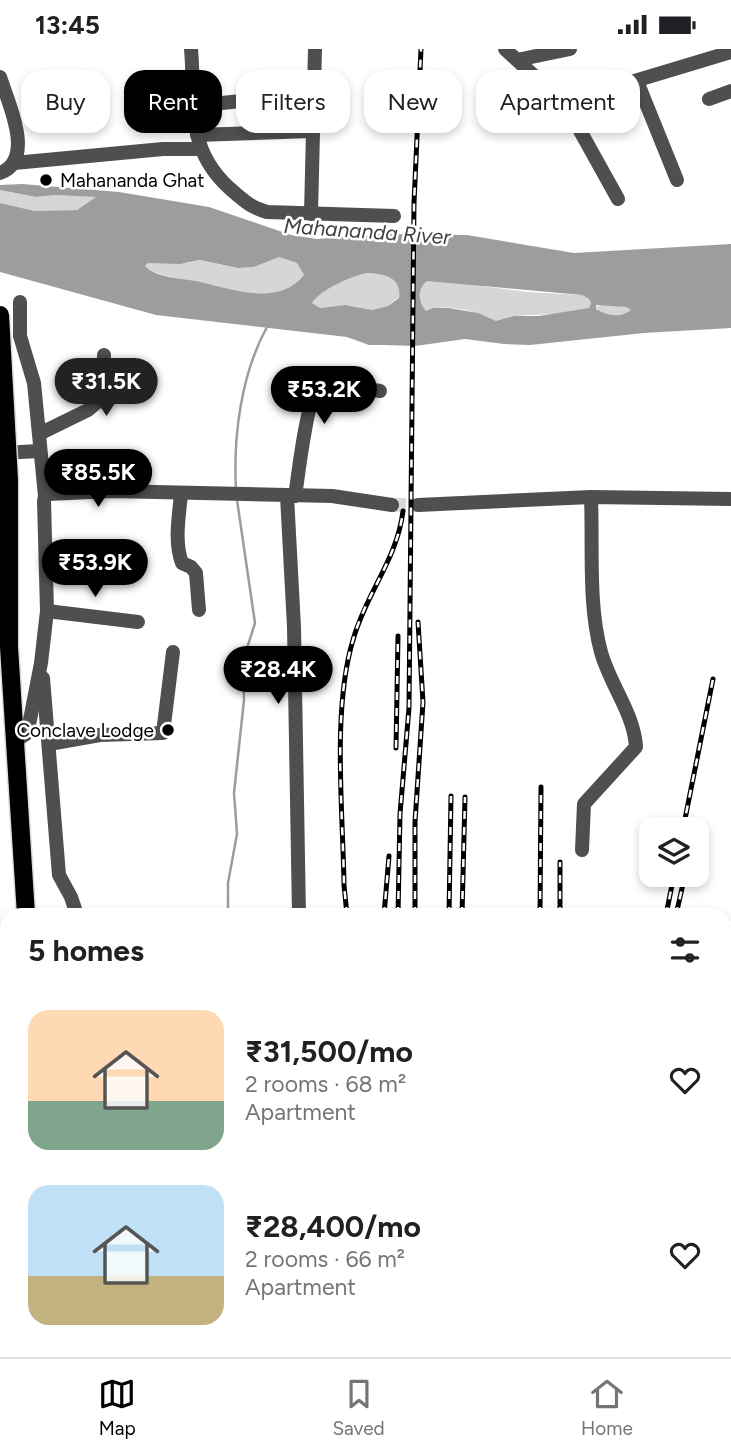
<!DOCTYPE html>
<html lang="en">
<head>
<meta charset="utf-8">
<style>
	body { margin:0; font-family:Figtree,sans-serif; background:#f2f2f2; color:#202124; height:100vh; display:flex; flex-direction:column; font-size:26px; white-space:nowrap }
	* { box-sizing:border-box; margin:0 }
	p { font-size:23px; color:#757577 }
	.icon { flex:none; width:38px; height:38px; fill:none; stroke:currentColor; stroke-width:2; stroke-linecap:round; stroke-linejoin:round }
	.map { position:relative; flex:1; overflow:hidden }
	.sheet { position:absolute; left:0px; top:859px; width:732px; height:450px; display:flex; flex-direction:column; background:#fff; border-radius:21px 21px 0 0; box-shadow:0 4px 10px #0003 }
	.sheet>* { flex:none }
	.guide { position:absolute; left:21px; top:21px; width:690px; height:63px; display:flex; gap:14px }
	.fabs { position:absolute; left:639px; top:768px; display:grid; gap:14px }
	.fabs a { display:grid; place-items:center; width:70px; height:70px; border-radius:14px; background:#fff; box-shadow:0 4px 10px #0003; font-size:35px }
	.price { position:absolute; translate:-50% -60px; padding:0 16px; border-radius:24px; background:#000; color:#fff; font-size:23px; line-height:46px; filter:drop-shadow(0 2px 4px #0008) }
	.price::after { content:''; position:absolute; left:50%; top:42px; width:21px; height:16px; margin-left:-10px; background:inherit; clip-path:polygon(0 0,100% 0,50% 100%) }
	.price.on { background:#222; color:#fff }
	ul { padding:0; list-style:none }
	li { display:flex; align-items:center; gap:21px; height:175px; padding:0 28px }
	li span { display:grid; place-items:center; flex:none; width:196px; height:140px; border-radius:21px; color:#555 }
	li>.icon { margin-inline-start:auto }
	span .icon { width:84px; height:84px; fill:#fffc; stroke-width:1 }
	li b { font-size:30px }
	h2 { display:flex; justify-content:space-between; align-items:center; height:84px; padding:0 28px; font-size:30px }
	.tag { padding:0 24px; border-radius:21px; background:#fff; box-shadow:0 4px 10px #0003; font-size:24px; line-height:63px }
	.tag.on { background:#000; color:#fff }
	.status { display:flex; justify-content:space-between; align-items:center; height:49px; padding:0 35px; background:#fff; direction:ltr }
	.status svg { height:19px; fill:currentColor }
	.tabs { display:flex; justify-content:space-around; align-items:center; height:98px; border-top:2px solid #e0e0e0; background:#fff; font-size:19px; color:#757577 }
	.tabs a { display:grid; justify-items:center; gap:4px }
	.tabs .on { color:#000 }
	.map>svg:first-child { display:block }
	.green { fill:#d6d6d6 }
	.water { fill:#9d9d9d; fill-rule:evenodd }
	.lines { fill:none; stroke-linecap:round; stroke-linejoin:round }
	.stream { stroke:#9d9d9d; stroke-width:2.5 }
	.minor-tunnel { stroke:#d9d9d9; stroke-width:14; stroke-dasharray:14 7; stroke-linecap:butt }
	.major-casing { stroke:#dbdbdb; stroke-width:21 }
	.minor { stroke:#4f4f4f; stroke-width:14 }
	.major { stroke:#000; stroke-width:18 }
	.rail-casing { stroke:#000; stroke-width:5 }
	.rail { stroke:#fff; stroke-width:2.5; stroke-dasharray:8; stroke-linecap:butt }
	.major-bridge-casing { stroke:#dbdbdb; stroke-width:21; stroke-linecap:butt }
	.major-bridge { stroke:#000; stroke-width:18 }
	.poi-dot { fill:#000; stroke:#fff; stroke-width:2.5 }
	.labels { text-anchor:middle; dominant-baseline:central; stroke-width:5; stroke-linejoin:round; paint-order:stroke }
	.poi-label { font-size:19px; fill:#000; stroke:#fff; text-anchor:start }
	.water-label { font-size:21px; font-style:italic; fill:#3e3e3e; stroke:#fff }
</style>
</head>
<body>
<div class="status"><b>13:45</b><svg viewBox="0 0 49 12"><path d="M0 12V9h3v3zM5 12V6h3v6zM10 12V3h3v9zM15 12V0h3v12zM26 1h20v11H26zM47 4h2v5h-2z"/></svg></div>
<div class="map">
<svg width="731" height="1308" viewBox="0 0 731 1308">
	<rect width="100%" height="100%" fill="#fff"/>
	<!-- green -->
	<g class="green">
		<polygon points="0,141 36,148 55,146 97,148 77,161 35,162 0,154"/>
		<path d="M279 208 297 214 304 226C277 259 230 239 196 232 179 229 158 228 145 217L148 214H188L200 211 238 219 254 218Z"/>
		<path d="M368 224C385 225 402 228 399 248L388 257 372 261 345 256 320 259 312 254C320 241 353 226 368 224Z"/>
		<path d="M427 232H442L528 243 582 246 589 250 591 254 589 259C566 266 541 265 517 267 510 267 502 272 496 272 491 272 485 267 480 265 465 260 441 255 426 262 418 254 417 240 427 232Z"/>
		<path d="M604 255 626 258 631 261C620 269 604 268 595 258Z"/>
	</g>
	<!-- water -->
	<path class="water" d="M22 135 119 143 209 158 291 186 317 190 379 185 467 186 574 204 731 195V279L644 284 530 296 504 295 465 290 415 297 384 296H369L347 288 156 266 0 223V154L35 162 77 161 96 148 55 146 36 148 0 141V136ZM279 208 297 214 304 226C277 259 230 239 196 232 179 229 157 229 145 217L148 214 180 215 200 211 238 219 254 218ZM368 224C384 225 402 228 399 249L388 257 372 261 345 256 320 259 312 254C320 241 353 226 368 224ZM427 232 582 246 589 250 591 254 589 259 539 267H514L496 272 478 264 449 259H433L426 262C418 253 417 240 427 232ZM596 256 626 258 631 261C620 269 607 267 596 260Z"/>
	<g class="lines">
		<!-- stream -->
		<g class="stream">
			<path d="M236 441C233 388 241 325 267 278"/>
			<polyline points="228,866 228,834 237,785 234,744 244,651 243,612 255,574 237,451"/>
		</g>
		<!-- minor-tunnel -->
		<polyline class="minor-tunnel" points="392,456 418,456"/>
		<!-- major casing -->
		<g class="major-casing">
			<g id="major">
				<polyline points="9,431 9,598 26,866"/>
				<polyline points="54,1302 55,1308"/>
			</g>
		</g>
		<!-- minor -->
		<g class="minor">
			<path d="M191 0C196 58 184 102 235 144 247 154 251 158 267 163L394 167"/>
			<polyline points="505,0 544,36 578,78 618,150"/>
			<polyline points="517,11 570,0"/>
			<path d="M0 28C8 53 36 111 0 124"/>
			<polyline points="637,32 677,131"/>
			<polyline points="709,50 731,42"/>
			<polyline points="192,57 251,51 314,51"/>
			<polyline points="561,57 598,43 731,3"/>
			<polyline points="197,86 311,82"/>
			<polyline points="14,114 163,100 201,100"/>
			<polyline points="311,165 315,0"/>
			<polyline points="20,253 20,287 34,334 45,447"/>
			<polyline points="39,385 88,361 102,349 104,306"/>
			<polyline points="0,404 40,402"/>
			<path d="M181 445C179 467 174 493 182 514L191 518 196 524 199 561"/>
			<polyline points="287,447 294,578 299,866"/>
			<path d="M295 447C298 430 307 342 321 337 332 332 367 340 380 342"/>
			<polyline points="418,456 591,448 731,450"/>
			<polyline points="47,562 138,573"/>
			<polyline points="43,629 59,826 71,848 77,866"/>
			<polyline points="15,692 26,685 29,676 41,614 47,562 44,452 45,447 48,445 111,442 332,447 392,456"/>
			<polyline points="49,695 100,686 163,684 173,603"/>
			<path d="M582 801 584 755 636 698C634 664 610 636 601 603 588 556 593 498 591 448"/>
			<polyline points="0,1085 7,1085"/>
			<polyline points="0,1179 7,1177"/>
			<polyline points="0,1270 2,1308"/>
			<polyline points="18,1308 43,1308"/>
		</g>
		<!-- major -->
		<use href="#major" class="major"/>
		<!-- rail casing -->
		<g class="rail-casing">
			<g id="rail">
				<polyline points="396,699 398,587"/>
				<polyline points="683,780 713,630"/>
				<path d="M347 866 344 836C343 762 332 661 353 591 366 544 397 511 403 462"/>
				<polyline points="384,866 389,807"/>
				<polyline points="398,866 400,765 409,659 414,154 421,0"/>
				<polyline points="415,866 415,773 423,653 418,573"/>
				<polyline points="449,866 451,747"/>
				<polyline points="462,866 465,748"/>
				<polyline points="540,866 541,738"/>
				<polyline points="560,866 560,813"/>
				<polyline points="666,866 674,826"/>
				<polyline points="676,866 685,826"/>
				<polyline points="724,1037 731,1008"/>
				<polyline points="724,1076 731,1050"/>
				<polyline points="724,1290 731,1284"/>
				<polyline points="355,1302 355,1308"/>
				<polyline points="377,1308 377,1302"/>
				<polyline points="395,1308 395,1302"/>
				<polyline points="412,1308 412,1302"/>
				<polyline points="449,1308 449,1302"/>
				<polyline points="462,1308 462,1302"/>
				<polyline points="657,1308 660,1302"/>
				<polyline points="705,1308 711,1302"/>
			</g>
		</g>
		<!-- rail -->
		<use href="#rail" class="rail"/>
		<!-- major-bridge casing -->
		<g class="major-bridge-casing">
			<polyline id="major-bridge" points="0,266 9,431"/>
		</g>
		<!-- major-bridge -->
		<use href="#major-bridge" class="major-bridge"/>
	</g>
	<!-- markers -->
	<g class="poi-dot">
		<circle cx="46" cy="131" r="7"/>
		<circle cx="168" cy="681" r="7"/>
	</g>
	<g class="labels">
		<!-- poi labels -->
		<g class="poi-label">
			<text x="60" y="131">Mahananda Ghat</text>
			<text x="154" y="681" text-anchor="end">Conclave Lodge</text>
		</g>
		<!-- water labels -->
		<g class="water-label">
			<text transform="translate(367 182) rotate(4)">Mahananda River</text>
		</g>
	</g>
</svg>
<div class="fabs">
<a><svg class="icon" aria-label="layers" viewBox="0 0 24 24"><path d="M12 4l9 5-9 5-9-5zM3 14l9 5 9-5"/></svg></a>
</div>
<b class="price on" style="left:106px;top:369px">₹31.5K</b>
<b class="price" style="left:324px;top:377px">₹53.2K</b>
<b class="price" style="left:98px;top:460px">₹85.5K</b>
<b class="price" style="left:95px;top:550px">₹53.9K</b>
<b class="price" style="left:278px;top:657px">₹28.4K</b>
<div class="guide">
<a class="tag">Buy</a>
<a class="tag on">Rent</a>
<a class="tag">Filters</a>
<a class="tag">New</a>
<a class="tag">Apartment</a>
</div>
<section class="sheet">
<h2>5 homes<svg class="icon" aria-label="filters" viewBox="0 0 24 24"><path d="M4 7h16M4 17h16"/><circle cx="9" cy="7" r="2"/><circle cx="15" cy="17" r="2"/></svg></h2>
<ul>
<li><span style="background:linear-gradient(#ffd9b3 65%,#7fa58c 0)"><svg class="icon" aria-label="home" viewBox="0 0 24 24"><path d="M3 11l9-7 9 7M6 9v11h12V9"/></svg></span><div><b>₹31,500/mo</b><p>2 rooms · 68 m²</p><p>Apartment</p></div><svg class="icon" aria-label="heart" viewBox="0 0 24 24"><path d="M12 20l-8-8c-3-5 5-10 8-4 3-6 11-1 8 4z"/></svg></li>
<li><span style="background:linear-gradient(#bfe0f5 65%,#c2b280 0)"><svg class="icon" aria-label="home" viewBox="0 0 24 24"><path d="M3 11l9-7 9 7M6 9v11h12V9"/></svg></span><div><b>₹28,400/mo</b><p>2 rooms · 66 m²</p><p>Apartment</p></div><svg class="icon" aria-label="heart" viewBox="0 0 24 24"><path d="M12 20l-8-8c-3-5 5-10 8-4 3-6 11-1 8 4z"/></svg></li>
</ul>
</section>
</div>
<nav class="tabs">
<a class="on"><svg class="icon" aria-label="map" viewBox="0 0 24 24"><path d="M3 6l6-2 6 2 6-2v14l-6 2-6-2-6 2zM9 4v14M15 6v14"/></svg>Map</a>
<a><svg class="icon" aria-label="saved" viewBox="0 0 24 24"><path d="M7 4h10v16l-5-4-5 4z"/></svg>Saved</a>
<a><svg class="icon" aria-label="home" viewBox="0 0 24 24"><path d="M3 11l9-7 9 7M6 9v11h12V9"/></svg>Home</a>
</nav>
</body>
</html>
